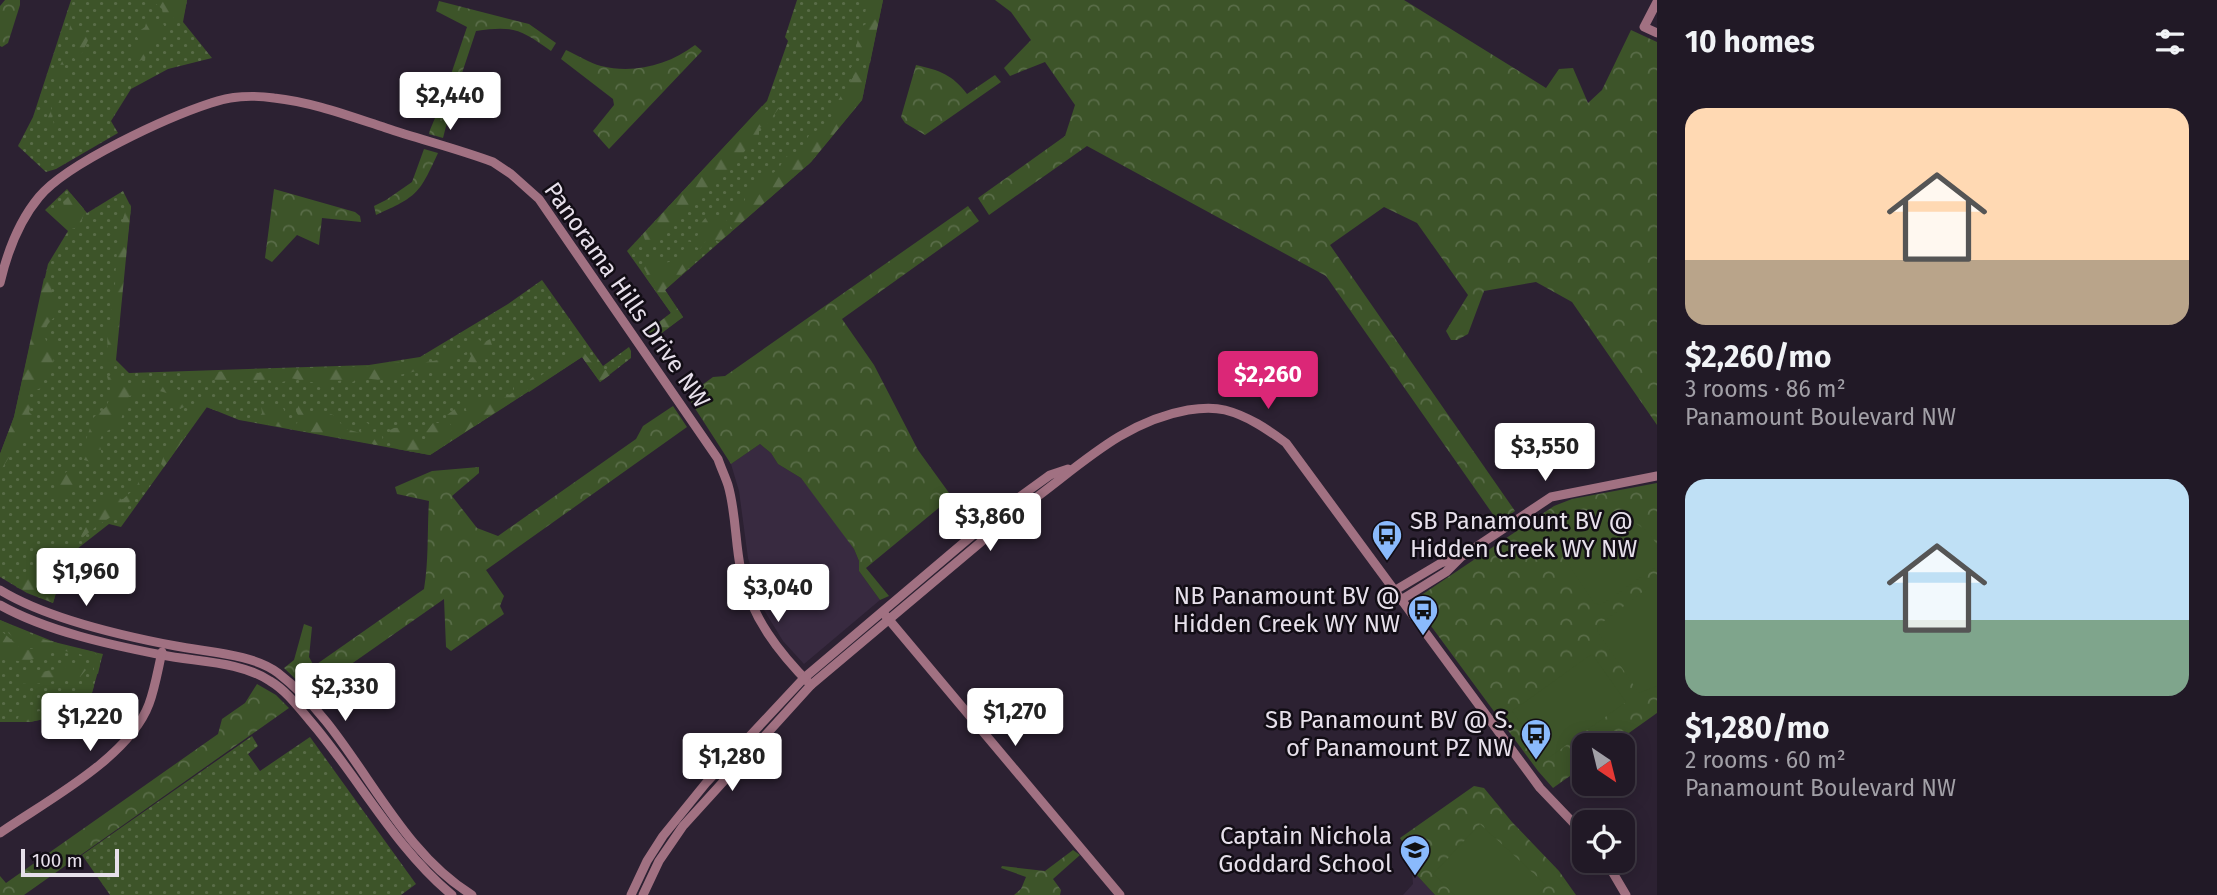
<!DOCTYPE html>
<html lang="en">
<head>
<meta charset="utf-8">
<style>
	body { margin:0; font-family:"Fira Sans",sans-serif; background:#29222e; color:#f1f3f6; height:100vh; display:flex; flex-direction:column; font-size:26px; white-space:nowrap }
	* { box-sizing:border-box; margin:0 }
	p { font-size:23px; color:#a2a0a7 }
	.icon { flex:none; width:38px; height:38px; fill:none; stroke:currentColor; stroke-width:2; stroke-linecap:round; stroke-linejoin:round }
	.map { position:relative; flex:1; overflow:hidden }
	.sheet { display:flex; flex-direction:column; background:#211926; width:560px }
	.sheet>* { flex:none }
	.needle { width:46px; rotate:145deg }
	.fabs { position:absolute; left:1572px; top:733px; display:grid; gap:14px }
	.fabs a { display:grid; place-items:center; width:63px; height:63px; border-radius:14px; background:#211926; box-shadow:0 4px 18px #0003,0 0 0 2px #3e3843; font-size:35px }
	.scale { position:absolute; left:21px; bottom:18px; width:98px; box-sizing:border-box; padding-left:7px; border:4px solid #e7e0eb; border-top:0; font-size:19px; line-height:24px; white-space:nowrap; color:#e7e0eb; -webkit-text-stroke:5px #120d15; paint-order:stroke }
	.price { position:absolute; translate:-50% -60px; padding:0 16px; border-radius:7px; background:#fff; color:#222; font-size:23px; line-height:46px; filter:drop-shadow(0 2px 4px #0008) }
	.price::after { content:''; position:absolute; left:50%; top:42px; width:21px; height:16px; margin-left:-10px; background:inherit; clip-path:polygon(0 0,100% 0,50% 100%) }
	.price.on { background:#db2777; color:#fff }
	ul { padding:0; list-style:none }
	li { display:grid; align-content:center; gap:14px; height:371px; padding:0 28px }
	li span { display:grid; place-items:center; height:217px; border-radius:21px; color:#555 }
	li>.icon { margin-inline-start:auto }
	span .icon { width:126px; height:126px; fill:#fffc; stroke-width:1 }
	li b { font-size:30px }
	h2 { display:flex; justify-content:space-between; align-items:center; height:84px; padding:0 28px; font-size:30px }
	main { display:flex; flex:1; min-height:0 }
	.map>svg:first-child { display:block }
	.built { fill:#382a40 }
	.grass { fill:url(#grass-dots) }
	.forest { fill:url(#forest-firs) }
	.park { fill:url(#park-crowns) }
	.pitch { fill:#3d5429 }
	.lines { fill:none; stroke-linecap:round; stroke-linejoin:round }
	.secondary { stroke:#a17182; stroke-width:9 }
	.labels { text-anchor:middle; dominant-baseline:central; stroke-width:5; stroke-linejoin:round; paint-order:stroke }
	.street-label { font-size:24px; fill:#e7e0eb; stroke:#120d15 }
	.poi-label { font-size:24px; fill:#e7e0eb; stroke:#120d15; text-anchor:end }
</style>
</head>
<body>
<main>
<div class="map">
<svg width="1657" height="895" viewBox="0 0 1657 895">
	<defs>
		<pattern id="grass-dots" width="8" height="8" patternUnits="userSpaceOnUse" patternTransform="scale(1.75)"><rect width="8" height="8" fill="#3d5429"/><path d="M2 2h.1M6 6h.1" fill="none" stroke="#596c48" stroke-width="1.8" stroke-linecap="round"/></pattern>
		<pattern id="forest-firs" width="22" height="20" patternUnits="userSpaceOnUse" patternTransform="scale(1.75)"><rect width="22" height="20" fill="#3d5429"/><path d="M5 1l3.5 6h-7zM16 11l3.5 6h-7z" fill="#596c48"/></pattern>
		<pattern id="park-crowns" width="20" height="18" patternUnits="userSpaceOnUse" patternTransform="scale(1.75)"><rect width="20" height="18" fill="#3d5429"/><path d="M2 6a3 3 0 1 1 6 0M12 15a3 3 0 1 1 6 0" fill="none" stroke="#596c48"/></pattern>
	</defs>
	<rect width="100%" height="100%" fill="#2c2132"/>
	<!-- built -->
	<g class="built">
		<polygon points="760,444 771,453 778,464 801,478 829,513 854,549 859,561 859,571 880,600 804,664 783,641 761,605 748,558 739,491 731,464"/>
		<polygon points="1412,870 1435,895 1403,895 1413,884"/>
	</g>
	<!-- grass -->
	<g class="grass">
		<polygon points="71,0 187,0 183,22 212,58 168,69 131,89 111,121 118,133 56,169 46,172 18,146 33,117"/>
		<polygon points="797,0 883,0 862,100 811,162 665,290 683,317 655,338 649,338 645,333 671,313 627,251 767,101 788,41 785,37"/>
		<polygon points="67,189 87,213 123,191 131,207 114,358 129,373 369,365 420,357 508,304 542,280 603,366 629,347 631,351 631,358 600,382 582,357 430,455 239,420 207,407 121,527 109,524 77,549 64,565 53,603 27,593 0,577 0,454 14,417 48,264 68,231 45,210"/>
		<polygon points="0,620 62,645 103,654 87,710 30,722 0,722"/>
		<polygon points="252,736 258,746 248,754 260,771 310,737 416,884 401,895 110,895 82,855"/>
	</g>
	<!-- forest -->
	<g class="forest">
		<polygon points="157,0 187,0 184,14 174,16 172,25 163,15 162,9 155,3"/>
		<path d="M872 0H883L870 63 863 61 856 47 861 27 866 24C864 13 865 7 872 0Z"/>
		<polygon points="149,12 152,14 153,24 161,22 164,25 165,33 153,42 145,59 139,61 134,55 127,53 126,50 128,48 137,49 142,52 139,46 140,42 135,34 145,27"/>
		<polygon points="71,21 74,22 80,33 90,32 91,34 78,62 72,56 78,45 68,37"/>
		<polygon points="62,61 68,74 60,81 59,88 63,92 52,118 54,124 52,129 47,120 52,108 51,100 55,97 55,71 58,69 61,70 58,65"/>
		<path d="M860 61 863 65 862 71 867 75 862 100 811 162 733 230 729 224 739 196H742L745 202 744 190 750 185H754L766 171 773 173C786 165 779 154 801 152L809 135 821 128 832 119 834 107 853 77 851 74V67Z"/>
		<path d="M776 105 779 108 773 116 778 121 777 124 772 122 759 128V136L754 138C739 162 704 197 683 214 671 223 663 236 651 244L646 243 643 234 762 106 768 111Z"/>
		<path d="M71 194 84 209C84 218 80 229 70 229L54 210V206L56 204 65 210 63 202Z"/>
		<path d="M130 204 131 207 116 360 108 364 104 361C104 356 106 353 107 349 109 338 103 331 112 319 113 308 106 301 115 290 115 271 118 217 130 204Z"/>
		<path d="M714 213 718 217H726V226L731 232 719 242 709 237 700 249 692 245 686 246 685 241 691 242 698 235C699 225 703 217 714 213Z"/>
		<polygon points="686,247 694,253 692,265 665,290 683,317 655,338 649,338 645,333 671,313 645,276 647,274 644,268 653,259 663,263 681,260 681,252"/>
		<path d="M44 278 51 282 52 293 56 298 55 317C46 324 41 333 48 344L54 342 57 345 54 349 53 370 43 378 41 388 31 392 29 396 38 403 36 407 30 408 29 412 37 420 34 422 28 420V435L18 449H14L0 472V454L14 417Z"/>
		<path d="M477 338 483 343 490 339 492 345 482 354 478 364 468 362 471 356 468 351 457 357 455 362 449 361 436 374 421 370 378 380 358 377 353 382C339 377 336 384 324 383 313 383 300 380 290 378L286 381 274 384 268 379C250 384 211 380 191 377L189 373 250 370 258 373 271 369 373 366 399 362 402 365 410 364 409 360 417 358 421 363 438 360 451 351 461 350V344H470Z"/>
		<polygon points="578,345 597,369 606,370 610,375 600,382 582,357 529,392 524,385 534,376 539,377 569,356"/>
		<path d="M107 376C116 377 123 386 132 387 152 388 182 372 184 407L180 409 170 398V394L156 390 129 396 119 425 103 433 99 442 102 455 98 464 84 460 83 448 94 417 106 407 109 400 111 393Z"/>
		<polygon points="519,384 527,392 462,434 457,432 446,419 447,415 456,408 464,414 467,413 465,406 468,402 475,398 480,405 482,404 484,396 488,395 495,403 514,392 514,387"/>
		<path d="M201 398 213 401 217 411 206 407 164 467 161 464C165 448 178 442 186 428 192 418 191 404 201 398Z"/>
		<path d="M267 404 274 407 282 406 284 410 283 418 292 420 296 424 300 419 296 411 299 405 302 406 310 415C327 412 335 410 343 428L360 433 363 424 366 422 372 427V432L382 436 384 446 259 423 258 419 262 413 261 406Z"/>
		<polygon points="433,423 443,423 459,436 430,455 397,449 391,443 390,430 394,428 410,427 413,431 414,439 429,442 426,432"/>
		<polygon points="69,470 72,471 79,484 67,495 56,500 52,496 56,490 52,476 62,475"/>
		<polygon points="138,480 141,489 123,509 97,526 82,538 81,536 87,525 96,518 97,509 104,498 116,495 122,500 131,492 132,482"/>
		<polygon points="47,561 64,565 53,603 16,587 24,572 32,572"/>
		<path d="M0 620 42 639 95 652 100 665 98 674 95 673C90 642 50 655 27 647 16 643 10 632 0 627Z"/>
		<polygon points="0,630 22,649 43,652 45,655 25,662 5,659 0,651"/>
		<path d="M80 664 86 670 80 677C59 678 40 687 19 683L20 679H24L31 672H42Z"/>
		<polygon points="82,680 94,686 87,710 80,712 77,700 82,691"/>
		<polygon points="23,708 29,708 35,712 44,710 53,714 74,710 76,712 30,722 16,722"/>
	</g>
	<!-- park -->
	<g class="park">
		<polygon points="5,0 20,0 20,5 8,43 2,47 0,46 0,6"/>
		<polygon points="995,0 1404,0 1546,88 1559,69 1573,68 1588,103 1602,90 1631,30 1657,42 1657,425 1572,302 1536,282 1484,291 1468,334 1457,340 1451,340 1446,331 1468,295 1417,223 1384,207 1330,245 1515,511 1499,523 1326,276 1087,146 989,215 978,198 1065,136 1075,105 1045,62 1010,76 1004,68 1031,40 1011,12"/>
		<path d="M439 1 529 24 556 43 551 51C521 30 514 25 476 31L452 103 443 138 429 134 430 130 442 101 467 27 436 11Z"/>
		<path d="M695 45 702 51 609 149 593 131 614 105 613 99 561 59 566 50C577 55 590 63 601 66 634 74 669 65 695 45Z"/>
		<path d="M916 65C939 70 953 75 967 94L995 75 1001 82 925 135 905 123 901 117Z"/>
		<path d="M424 149 438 153C419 194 418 196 376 215L374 206 386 200 412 182Z"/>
		<polygon points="274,189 355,212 360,216 361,222 322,218 319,245 297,235 272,262 265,258"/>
		<polygon points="968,206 979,221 842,319 874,365 918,450 952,497 866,568 889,596 880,600 859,571 859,561 854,549 801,478 778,464 771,453 760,444 731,464 687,396 713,377 725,376"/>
		<path d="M673 406 687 427 486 570 504 596 500 606 504 614 451 651 446 647 444 599 310 693 284 668 294 660 304 624 312 627 309 657 314 666 424 589C429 559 427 531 429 501L397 494 395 487 432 471 479 467V473L452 496 477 528 498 536 636 439 643 426Z"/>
		<polygon points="1657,483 1657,713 1612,745 1584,746 1584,766 1553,788 1538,771 1417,607 1420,596 1554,506 1572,499"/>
		<polygon points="257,684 276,695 289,708 24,895 0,895 0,876 6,883 218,734 222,719 245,703"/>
		<polygon points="1474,786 1484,788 1512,822 1559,871 1576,895 1435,895 1412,870 1411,855 1400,838"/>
		<polygon points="1073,850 1080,855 1053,879 1061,890 1060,895 1014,895 1021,889 1026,877 1001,868 1002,866 1045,871"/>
	</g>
	<!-- pitch -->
	<g class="pitch">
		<path d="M1604 512C1622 516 1654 527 1657 549 1657 554 1657 560 1657 566L1601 605 1594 603 1550 537C1567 521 1581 515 1604 512Z"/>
		<polygon points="1657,581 1657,686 1639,693 1597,631 1599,625"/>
		<polygon points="1592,654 1626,702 1547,759 1512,711"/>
		<polygon points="1480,824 1546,885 1537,895 1455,895 1433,874"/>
	</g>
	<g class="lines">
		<!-- secondary -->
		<g class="secondary">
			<polyline points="1657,2 1644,27 1657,33"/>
			<path d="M0 283C7 253 19 221 39 197 67 163 168 117 211 103 230 96 254 95 274 98 312 102 349 116 386 128 422 140 458 149 493 162L511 174 539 199 718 459C721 468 725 476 728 485 736 512 735 543 741 571 751 617 779 653 811 685"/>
			<path d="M0 590C46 618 123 636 176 646 206 652 254 654 278 673 356 733 388 843 472 895"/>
			<polyline points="1394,591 1441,563 1459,557"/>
			<polyline points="1401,600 1446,572 1461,557 1551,497 1657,476"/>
			<path d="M0 605C46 631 111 645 162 655 197 662 240 661 270 681 287 691 299 708 311 722 359 778 395 848 452 895"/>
			<polyline points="885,615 1120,895"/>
			<path d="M0 833C46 801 129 758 149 704 155 688 158 669 162 652"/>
			<polyline points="1606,861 1626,895"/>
			<polyline points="631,895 647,861 663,836 706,783 804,678 1007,506 1050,475 1068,469"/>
			<path d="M643 895 659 861 683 826 811 685 1019 510C1074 472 1119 422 1188 410 1200 408 1213 407 1225 410 1248 416 1267 429 1286 443L1540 788 1584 834"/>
		</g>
	</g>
	<!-- icons -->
	<defs>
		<g id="bus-pin" transform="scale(1.575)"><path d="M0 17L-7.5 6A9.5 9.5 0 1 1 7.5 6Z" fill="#8abafc" stroke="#120d15"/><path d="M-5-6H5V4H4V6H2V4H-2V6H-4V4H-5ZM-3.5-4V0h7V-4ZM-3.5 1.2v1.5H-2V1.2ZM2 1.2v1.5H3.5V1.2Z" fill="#111"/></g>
		<g id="school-pin" transform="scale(1.575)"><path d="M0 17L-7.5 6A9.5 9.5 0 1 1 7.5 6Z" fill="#8abafc" stroke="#120d15"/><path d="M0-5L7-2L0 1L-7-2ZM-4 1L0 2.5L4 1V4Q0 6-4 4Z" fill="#111"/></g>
	</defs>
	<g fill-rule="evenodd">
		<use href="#bus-pin" x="1387" y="535"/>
		<use href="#bus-pin" x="1423" y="610"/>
		<use href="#bus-pin" x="1536" y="734"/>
		<use href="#school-pin" x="1415" y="850"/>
	</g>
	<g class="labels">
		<!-- street labels -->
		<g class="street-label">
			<text transform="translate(627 295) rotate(55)">Panorama Hills Drive NW</text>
		</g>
		<!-- poi labels -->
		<g class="poi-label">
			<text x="1410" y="521" text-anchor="start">SB Panamount BV @<tspan x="1410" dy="28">Hidden Creek WY NW</tspan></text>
			<text x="1400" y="596">NB Panamount BV @<tspan x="1400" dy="28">Hidden Creek WY NW</tspan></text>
			<text x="1513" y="720">SB Panamount BV @ S.<tspan x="1513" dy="28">of Panamount PZ NW</tspan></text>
			<text x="1392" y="836">Captain Nichola<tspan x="1392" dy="28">Goddard School</tspan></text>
		</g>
	</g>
</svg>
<div class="fabs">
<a><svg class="needle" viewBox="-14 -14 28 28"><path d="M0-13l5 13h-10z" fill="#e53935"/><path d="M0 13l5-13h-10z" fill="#a2a0a7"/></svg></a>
<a><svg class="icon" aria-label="locate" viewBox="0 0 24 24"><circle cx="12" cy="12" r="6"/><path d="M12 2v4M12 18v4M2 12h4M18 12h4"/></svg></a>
</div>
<div class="scale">100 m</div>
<b class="price" style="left:450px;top:132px">$2,440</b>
<b class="price on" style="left:1268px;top:411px">$2,260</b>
<b class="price" style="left:1545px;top:483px">$3,550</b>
<b class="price" style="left:990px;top:553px">$3,860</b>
<b class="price" style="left:86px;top:608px">$1,960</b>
<b class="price" style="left:778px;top:624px">$3,040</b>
<b class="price" style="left:345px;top:723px">$2,330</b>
<b class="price" style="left:1015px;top:748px">$1,270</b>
<b class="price" style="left:90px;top:753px">$1,220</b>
<b class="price" style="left:732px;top:793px">$1,280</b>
</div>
<section class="sheet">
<h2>10 homes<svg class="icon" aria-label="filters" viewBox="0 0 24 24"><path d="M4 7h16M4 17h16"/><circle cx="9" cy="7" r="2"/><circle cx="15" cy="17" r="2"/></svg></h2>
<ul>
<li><span style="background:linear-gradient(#ffd9b3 70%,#b9a48a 0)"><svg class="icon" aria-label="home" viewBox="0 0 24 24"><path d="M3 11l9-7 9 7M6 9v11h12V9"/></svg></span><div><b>$2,260/mo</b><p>3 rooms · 86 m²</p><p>Panamount Boulevard NW</p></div></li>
<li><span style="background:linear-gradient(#bfe0f5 65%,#7fa58c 0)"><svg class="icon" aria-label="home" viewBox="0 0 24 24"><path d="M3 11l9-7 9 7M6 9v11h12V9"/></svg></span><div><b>$1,280/mo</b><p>2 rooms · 60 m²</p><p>Panamount Boulevard NW</p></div></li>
</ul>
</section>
</main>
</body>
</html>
